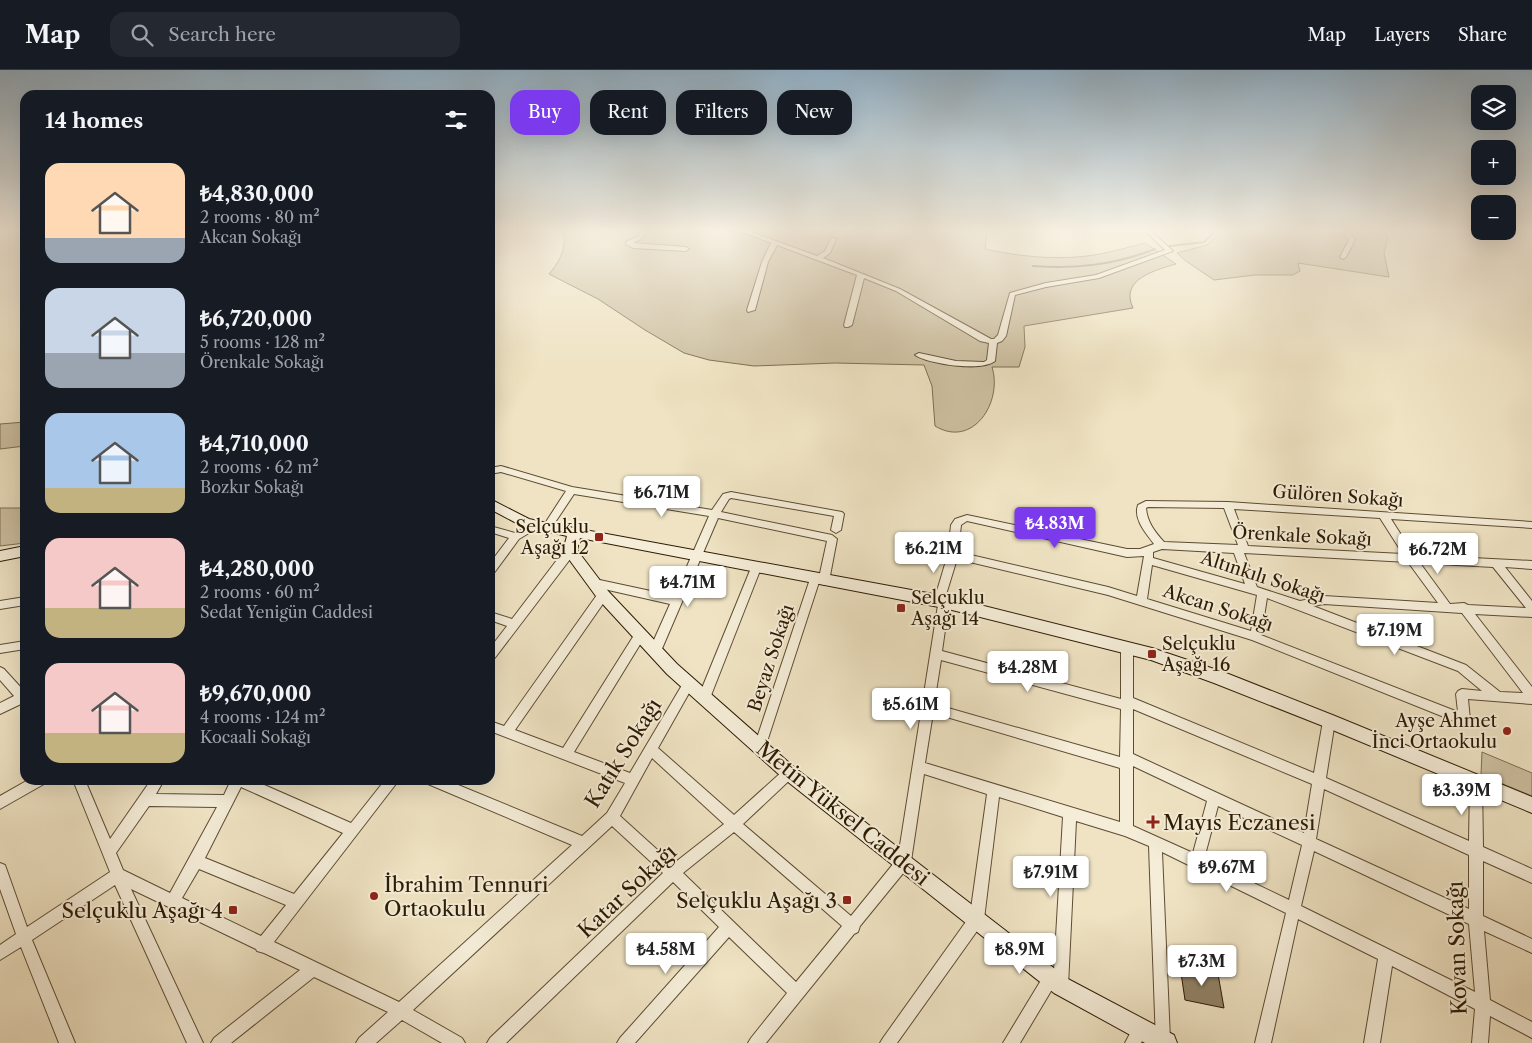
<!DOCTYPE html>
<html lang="en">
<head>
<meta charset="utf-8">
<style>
	body { margin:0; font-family:"Libre Caslon Text",serif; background:#242831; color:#f1f3f6; height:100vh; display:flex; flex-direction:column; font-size:19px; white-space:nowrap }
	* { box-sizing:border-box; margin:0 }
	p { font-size:16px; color:#9ea1a6 }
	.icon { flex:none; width:28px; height:28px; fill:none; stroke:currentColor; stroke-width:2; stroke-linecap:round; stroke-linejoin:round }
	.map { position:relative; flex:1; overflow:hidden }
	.side { position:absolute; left:20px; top:20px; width:475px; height:695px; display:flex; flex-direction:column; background:#171b24; border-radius:15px; box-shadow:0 5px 20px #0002 }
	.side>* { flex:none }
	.top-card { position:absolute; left:510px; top:20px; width:475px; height:45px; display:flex; gap:10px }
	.controls { position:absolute; left:1471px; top:15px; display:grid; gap:10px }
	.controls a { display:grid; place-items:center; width:45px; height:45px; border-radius:10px; background:#171b24; box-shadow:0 5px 20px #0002; font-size:25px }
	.price { position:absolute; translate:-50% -42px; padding:0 11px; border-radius:5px; background:#fff; color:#222; font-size:16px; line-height:32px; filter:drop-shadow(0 1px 2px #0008) }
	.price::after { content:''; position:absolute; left:50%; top:30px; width:15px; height:11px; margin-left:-8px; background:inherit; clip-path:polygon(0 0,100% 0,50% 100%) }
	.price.selected { background:#7c3aed; color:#fff }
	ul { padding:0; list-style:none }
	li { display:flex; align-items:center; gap:15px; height:125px; padding:0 25px }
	li span { display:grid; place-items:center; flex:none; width:140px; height:100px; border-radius:15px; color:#555 }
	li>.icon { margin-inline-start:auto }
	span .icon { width:60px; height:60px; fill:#fffc; stroke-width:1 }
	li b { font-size:21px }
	h2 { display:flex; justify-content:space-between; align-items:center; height:60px; padding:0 25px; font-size:21px }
	.pill { padding:0 18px; border-radius:15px; background:#171b24; box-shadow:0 5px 20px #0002; font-size:18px; line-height:45px }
	.pill.selected { background:#7c3aed; color:#fff }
	header { display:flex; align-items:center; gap:30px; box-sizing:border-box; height:70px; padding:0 25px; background:#171b24; border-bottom:1px solid #363941 }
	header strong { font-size:24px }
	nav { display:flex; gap:28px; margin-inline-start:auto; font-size:18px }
	.search { width:350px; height:45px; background:#242831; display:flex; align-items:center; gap:12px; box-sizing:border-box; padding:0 18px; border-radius:15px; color:#9ea1a6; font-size:19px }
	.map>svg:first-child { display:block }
	.green { fill:#cec1a2; stroke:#7d6e52 }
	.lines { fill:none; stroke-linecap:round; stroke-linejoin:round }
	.stream { stroke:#796a4f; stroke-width:2 }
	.building { fill:#918367; stroke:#2c1a03 }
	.street-casing { stroke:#5d4c33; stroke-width:2 }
	.secondary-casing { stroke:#2c1a03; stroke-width:2 }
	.street { fill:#f5edd8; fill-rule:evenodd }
	.secondary { fill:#f5edd8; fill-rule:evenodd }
	.poi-dot { fill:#8f2418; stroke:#f5edd8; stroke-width:2 }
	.labels { text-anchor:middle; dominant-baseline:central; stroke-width:4; stroke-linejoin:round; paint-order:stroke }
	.street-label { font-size:18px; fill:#2c1a03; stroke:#f5edd8 }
	.poi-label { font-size:18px; fill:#2c1a03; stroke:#f5edd8; text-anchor:end }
	.near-street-label { font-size:21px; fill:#2c1a03; stroke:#f5edd8 }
	.near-poi-label { font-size:21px; fill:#2c1a03; stroke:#f5edd8; text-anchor:start }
</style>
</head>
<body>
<header>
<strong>Map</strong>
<div class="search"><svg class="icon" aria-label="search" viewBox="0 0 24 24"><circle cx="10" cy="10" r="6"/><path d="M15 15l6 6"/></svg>Search here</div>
<nav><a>Map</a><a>Layers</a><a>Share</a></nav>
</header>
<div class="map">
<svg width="1532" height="973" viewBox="0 0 1532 973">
	<rect width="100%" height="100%" fill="#efe3c3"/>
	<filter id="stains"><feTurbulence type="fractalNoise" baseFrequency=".004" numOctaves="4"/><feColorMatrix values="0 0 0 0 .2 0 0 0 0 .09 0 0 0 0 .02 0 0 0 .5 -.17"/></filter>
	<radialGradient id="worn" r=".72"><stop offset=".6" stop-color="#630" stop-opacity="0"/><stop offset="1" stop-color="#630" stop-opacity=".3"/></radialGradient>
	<!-- green -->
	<g class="green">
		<path d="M563 161H987L985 179C1021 187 1063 191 1100 184 1115 181 1130 177 1145 173L1176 194C1156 200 1119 209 1133 238L1024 256 1025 277 1019 297H992C1003 332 973 379 935 356L932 316 924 295 835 293 754 296 709 290 684 283 645 260 598 229 549 204C560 191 567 178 563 161Z"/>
		<polygon points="1222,161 1385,161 1388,168 1384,183 1389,207 1298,193 1300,201 1293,205 1255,205 1214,210 1186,191 1177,183 1207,175"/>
		<polygon points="25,352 25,376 0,379 0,354"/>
		<polygon points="0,438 25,438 25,473 0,476"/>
		<polygon points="1482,682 1532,703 1532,726 1481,705"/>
	</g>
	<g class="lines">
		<!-- stream -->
		<g class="stream">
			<polyline points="1170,176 1204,172 1216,161"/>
			<path d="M1033 196C1076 199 1114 195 1155 179"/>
		</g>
	</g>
	<!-- building -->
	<polygon class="building" points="1180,896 1218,904 1224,938 1185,930"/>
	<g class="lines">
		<!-- street casing -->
		<g class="street-casing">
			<g id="street">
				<polygon points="642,161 648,161 641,169 633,173 686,177 689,179 686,181 633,178 626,174 626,172 637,167"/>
				<path d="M740 161H748L817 186 825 181 831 168H835L836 169 830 183 823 188 900 219 991 269H994L998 265 1010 223 1046 213 1096 205 1165 180 1145 161H1151L1173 181 1099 208 1046 217 1015 225 1006 266 1002 271 997 273 995 291C982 302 928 294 915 285L919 283 956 291 984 292 987 290 989 273 980 271 896 221 864 208 852 255 848 257H845L844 255 857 205 777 175 768 192 755 240 748 242 747 240 762 192 771 173Z"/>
				<polygon points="1342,161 1348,161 1355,170 1346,187 1343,189 1340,187 1349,170"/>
				<polygon points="501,396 572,417 712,440 723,424 731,422 842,442 844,444 841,460 836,463 831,460 834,446 731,428 729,429 721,442 832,465 837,469 829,511 828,514 824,515 819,512 764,681 760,682 756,681 754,677 811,506 815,505 819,508 827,471 718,448 661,581 659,584 655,585 651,584 649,581 670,534 595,517 591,516 590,513 591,510 595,509 674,526 709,446 574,424 550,460 547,461 542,458 566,421 501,402 490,404 490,398"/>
				<path d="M1146 431 1228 432 1532 452V458L1391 449 1414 485 1532 491V499L1505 497 1532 531V547L1475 544 1532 617V634L1468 629 1470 650 1468 654 1464 655 1252 570 1108 525 957 489 945 528 949 532 942 581 1121 629V577L1123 574 1127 573 1131 574 1133 577V628L1314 703 1323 651 1325 647 1329 646 1333 647 1335 651 1326 708 1469 771 1470 712 1472 708 1476 706 1480 708 1482 712 1483 777 1532 799V813L1483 791V846L1532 869V883L1484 861 1490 930 1532 952V968L1490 946 1488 973H1472L1475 939 1392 896 1380 973H1364L1378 889 1298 849 1271 973H1255L1286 843 1162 782 1170 970 1168 973H1156L1149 776 1125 766 1076 751 1068 916 1066 921 1061 923 1056 921 1054 916 1020 973H1003L1046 902 1051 900 1054 901 1063 747 999 727 984 849 982 854 897 973H880L883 968 970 846 987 724 924 704 911 791 909 796 860 856 858 862 854 864 766 973H748L751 968 787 923 729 867 635 973H617L620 968 719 857 673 812 506 973H487L490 968 663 803 612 756 413 940 462 968 465 973H442L402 950 376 973H356L359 968 388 942 314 907 231 973H211L214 968 300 900 264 883 257 881 256 879 131 819 203 973H187L115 815 32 870 75 973H59L21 877 0 890V875L16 864 0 819V793L5 795 27 857 110 802 73 710H85L110 769 151 710H164L156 724 224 725 231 710H253L351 753 385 710H399L274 872 399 932 572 775 428 714 426 710H446L582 766 607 743 625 713 490 661V651L504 656 599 522H607L608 525 607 528 515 660 563 678 636 562 640 561 644 562 645 565 644 568 574 682 630 703 685 610 689 608 693 610 695 613 693 616 658 678 734 745 785 699 789 697 793 699 795 703 793 707 743 754 851 846 898 788 938 535 934 531 948 484 951 455 955 449 967 445 1127 479H1140L1154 474C1146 463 1133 449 1138 435ZM1148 437 1224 438 1238 475 1164 472C1155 462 1147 452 1146 438ZM1234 439 1380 448 1403 484 1248 476ZM967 451 1127 487 1144 486 1137 526 1108 517 958 482 961 455ZM1162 479 1234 483 1245 514 1153 488V482ZM1244 483 1408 492 1438 533 1324 526 1300 531 1257 517ZM1420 493 1493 497 1526 538 1468 535 1464 533 1450 534ZM1152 495 1257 525 1251 561 1147 529ZM1267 528 1458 601 1482 621 1462 619 1458 621 1456 624 1458 642 1261 565ZM1324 534 1462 543 1523 623 1500 622 1466 595 1313 536ZM941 590 1121 639 1120 687 934 634ZM1133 639 1312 714 1304 763 1133 684ZM933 643 1120 698V752L925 693ZM652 688 724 754 673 794 620 746ZM1133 696 1207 731 1193 783 1133 756ZM241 717 343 763 294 824 205 788ZM1324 719 1469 785V839L1316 769ZM149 736 217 737 170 823 123 800 116 783ZM1218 736 1302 775 1289 830 1204 789ZM734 762 842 856 796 912 683 803ZM1314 781 1469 854 1475 922 1301 836ZM199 799 286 835 261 866 182 828Z"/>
				<polygon points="536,452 541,455 539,457 519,469 494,503 490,504 490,493 509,468 490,462 490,456 515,463"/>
				<polygon points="570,477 574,478 575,481 574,484 494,589 490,591 490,578 507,556 490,550 490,542 512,549 566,478"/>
				<polygon points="756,494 761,498 710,628 708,631 704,633 700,631 698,628 751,498"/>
				<polygon points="25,527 25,535 0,539 0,531"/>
				<polygon points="25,571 25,579 0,583 0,575"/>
				<polygon points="0,597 4,599 25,622 25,635 21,634 0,644 0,633 14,626 0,610"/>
				<polygon points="28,710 46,710 44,714 0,739 0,726"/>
				<polygon points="1140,951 1145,954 1148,959 1141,973 1125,973 1135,954"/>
			</g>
		</g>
		<!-- secondary casing -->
		<g class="secondary-casing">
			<g id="secondary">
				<polygon points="490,429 529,449 547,453 944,526 1152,578 1226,603 1335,646 1532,727 1532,743 1323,656 1214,613 1151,590 944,538 580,468 577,480 608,521 677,594 795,698 1068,909 1174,965 1177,973 1145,973 1054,923 783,708 667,604 598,529 563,481 567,466 520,455 490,439"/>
				<polygon points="25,476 25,486 0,491 0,481"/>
			</g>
		</g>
		<!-- street -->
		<use href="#street" class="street"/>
		<!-- secondary -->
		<use href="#secondary" class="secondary"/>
	</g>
	<!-- sky -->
	<linearGradient id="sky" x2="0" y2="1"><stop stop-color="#90acbf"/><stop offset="0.54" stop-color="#f8f2e4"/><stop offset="1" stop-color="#f8f2e4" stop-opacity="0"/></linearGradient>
	<rect width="1532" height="297" fill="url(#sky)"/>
	<!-- markers -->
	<g class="poi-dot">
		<rect x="594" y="462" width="10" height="10" rx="2.5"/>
		<rect x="896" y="533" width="10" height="10" rx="2.5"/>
		<rect x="1147" y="579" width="10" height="10" rx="2.5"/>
		<circle cx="1507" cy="661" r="5"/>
		<path d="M1150.5 744.5h5v5h5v5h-5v5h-5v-5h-5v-5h5z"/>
		<circle cx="374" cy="826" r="5"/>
		<rect x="842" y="825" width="10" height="10" rx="2.5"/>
		<rect x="228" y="835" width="10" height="10" rx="2.5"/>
	</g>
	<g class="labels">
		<!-- street labels -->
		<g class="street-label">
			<text transform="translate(1338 426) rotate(4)">Gülören Sokağı</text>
			<text transform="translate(1302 466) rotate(3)">Örenkale Sokağı</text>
			<text transform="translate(1263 507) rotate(18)">Altınkılı Sokağı</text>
			<text transform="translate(1218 538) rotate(18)">Akcan Sokağı</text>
			<text transform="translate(771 588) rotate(-72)">Beyaz Sokağı</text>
		</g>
		<!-- poi labels -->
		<g class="poi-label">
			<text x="589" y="457">Selçuklu<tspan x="589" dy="21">Aşağı 12</tspan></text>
			<text x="911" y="528" text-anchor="start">Selçuklu<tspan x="911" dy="21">Aşağı 14</tspan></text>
			<text x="1162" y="574" text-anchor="start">Selçuklu<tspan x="1162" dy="21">Aşağı 16</tspan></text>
			<text x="1497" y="651">Ayşe Ahmet<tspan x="1497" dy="21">İnci Ortaokulu</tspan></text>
		</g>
		<!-- near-street labels -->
		<g class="near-street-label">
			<text transform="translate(623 683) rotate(-58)">Katık Sokağı</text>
			<text transform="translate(843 743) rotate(39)">Metin Yüksel Caddesi</text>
			<text transform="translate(627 821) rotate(-43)">Katar Sokağı</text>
			<text transform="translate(1457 878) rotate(-92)">Kovan Sokağı</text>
		</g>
		<!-- near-poi labels -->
		<g class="near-poi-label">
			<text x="1163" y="752">Mayıs Eczanesi</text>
			<text x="384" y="814">İbrahim Tennuri<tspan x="384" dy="24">Ortaokulu</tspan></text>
			<text x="837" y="830" text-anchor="end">Selçuklu Aşağı 3</text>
			<text x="223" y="840" text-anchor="end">Selçuklu Aşağı 4</text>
		</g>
	</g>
	<rect width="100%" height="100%" filter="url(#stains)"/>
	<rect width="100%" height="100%" fill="url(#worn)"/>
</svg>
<div class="controls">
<a><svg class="icon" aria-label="layers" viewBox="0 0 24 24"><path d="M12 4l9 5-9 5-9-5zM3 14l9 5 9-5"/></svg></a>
<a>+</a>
<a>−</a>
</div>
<b class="price" style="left:662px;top:448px">₺6.71M</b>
<b class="price selected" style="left:1055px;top:479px">₺4.83M</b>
<b class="price" style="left:934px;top:504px">₺6.21M</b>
<b class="price" style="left:1438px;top:505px">₺6.72M</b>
<b class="price" style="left:688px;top:538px">₺4.71M</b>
<b class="price" style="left:1395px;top:586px">₺7.19M</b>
<b class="price" style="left:1028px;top:623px">₺4.28M</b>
<b class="price" style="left:911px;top:660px">₺5.61M</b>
<b class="price" style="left:1462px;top:746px">₺3.39M</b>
<b class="price" style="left:1227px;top:823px">₺9.67M</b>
<b class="price" style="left:1051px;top:828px">₺7.91M</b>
<b class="price" style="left:666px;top:905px">₺4.58M</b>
<b class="price" style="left:1020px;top:905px">₺8.9M</b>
<b class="price" style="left:1202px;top:917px">₺7.3M</b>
<div class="top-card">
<a class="pill selected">Buy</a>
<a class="pill">Rent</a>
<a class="pill">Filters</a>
<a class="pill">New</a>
</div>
<section class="side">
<h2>14 homes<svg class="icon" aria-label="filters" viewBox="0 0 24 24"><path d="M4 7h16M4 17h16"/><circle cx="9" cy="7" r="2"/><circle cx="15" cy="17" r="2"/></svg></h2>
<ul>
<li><span style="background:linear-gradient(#ffd9b3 75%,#9aa5b1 0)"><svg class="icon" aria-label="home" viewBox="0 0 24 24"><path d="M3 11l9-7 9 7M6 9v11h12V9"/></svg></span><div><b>₺4,830,000</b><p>2 rooms · 80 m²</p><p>Akcan Sokağı</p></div></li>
<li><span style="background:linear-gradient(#c9d6e8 65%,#9aa5b1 0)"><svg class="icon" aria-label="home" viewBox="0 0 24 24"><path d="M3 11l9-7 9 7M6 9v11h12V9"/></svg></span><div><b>₺6,720,000</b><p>5 rooms · 128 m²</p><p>Örenkale Sokağı</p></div></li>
<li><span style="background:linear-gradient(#a9c7e8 75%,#c2b280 0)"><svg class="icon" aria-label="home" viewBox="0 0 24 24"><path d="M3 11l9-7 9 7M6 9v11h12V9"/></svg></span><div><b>₺4,710,000</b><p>2 rooms · 62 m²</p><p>Bozkır Sokağı</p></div></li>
<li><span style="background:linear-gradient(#f6c9c9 70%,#c2b280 0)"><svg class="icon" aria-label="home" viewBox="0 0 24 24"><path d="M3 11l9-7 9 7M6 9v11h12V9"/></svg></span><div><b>₺4,280,000</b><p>2 rooms · 60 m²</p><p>Sedat Yenigün Caddesi</p></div></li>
<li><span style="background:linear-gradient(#f6c9c9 70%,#c2b280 0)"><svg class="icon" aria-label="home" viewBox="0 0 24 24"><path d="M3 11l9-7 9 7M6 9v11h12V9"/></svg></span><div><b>₺9,670,000</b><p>4 rooms · 124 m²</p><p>Kocaali Sokağı</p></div></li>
</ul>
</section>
</div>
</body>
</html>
